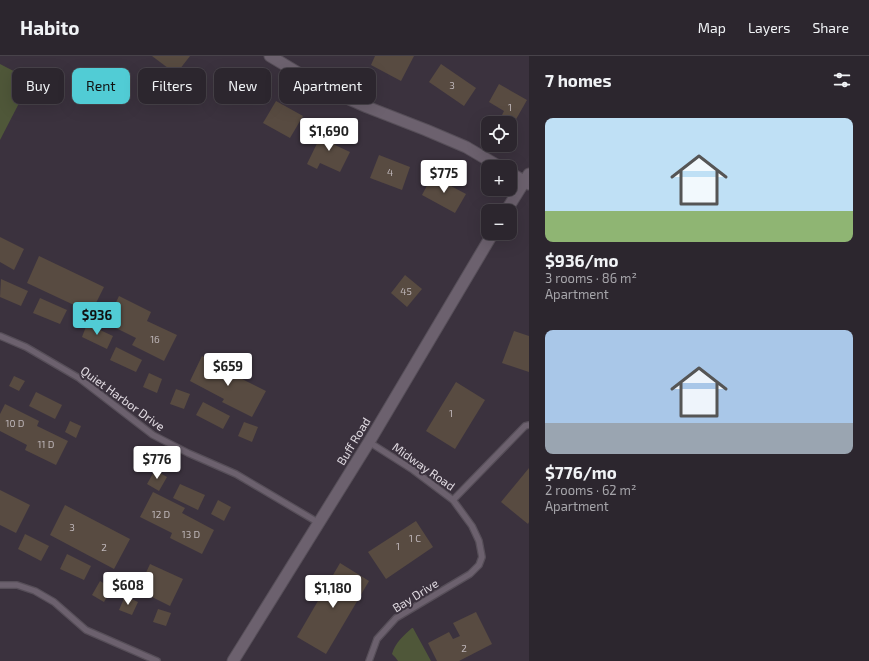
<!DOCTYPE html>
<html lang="en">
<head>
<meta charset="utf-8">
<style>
	body { margin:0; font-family:"Exo 2",sans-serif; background:#38323a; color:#f1f3f6; height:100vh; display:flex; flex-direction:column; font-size:15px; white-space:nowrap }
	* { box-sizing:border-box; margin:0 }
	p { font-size:13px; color:#a6a5aa }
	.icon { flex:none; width:22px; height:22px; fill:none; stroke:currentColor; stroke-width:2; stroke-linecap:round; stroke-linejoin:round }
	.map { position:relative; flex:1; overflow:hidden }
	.details { display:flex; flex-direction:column; background:#2c262e; width:340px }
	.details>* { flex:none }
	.guide { position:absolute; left:12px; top:12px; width:380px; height:36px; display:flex; gap:8px }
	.fabs { position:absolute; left:481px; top:60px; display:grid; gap:8px }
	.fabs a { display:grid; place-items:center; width:36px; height:36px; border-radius:8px; background:#2c262e; box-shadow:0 4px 16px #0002,0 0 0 1px #48434a; font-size:20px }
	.price { position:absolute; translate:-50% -34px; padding:0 9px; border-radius:4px; background:#fff; color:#222; font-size:13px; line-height:26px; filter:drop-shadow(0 1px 2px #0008) }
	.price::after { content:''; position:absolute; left:50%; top:24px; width:12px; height:9px; margin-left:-6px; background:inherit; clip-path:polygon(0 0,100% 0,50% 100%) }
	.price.current { background:#51ccd5; color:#111 }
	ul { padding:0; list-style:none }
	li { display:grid; align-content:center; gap:8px; height:212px; padding:0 16px }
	li span { display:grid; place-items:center; height:124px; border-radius:8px; color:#555 }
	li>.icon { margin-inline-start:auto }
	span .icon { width:72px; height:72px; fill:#fffc; stroke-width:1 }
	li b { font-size:17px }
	h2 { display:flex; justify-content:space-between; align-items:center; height:48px; padding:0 16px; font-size:17px }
	.pill { padding:0 14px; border-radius:8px; background:#2c262e; box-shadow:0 4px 16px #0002,0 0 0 1px #48434a; font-size:14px; line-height:36px }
	.pill.current { background:#51ccd5; color:#111 }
	header { display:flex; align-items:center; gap:24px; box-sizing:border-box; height:56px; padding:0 20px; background:#2c262e; border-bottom:1px solid #48434a }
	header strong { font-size:19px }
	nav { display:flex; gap:22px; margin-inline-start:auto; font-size:14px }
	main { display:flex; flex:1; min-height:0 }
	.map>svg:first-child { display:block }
	.green { fill:#4f5739 }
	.building { fill:#584b41 }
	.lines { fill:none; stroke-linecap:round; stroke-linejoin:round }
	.service-casing { stroke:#574f59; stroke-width:8 }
	.minor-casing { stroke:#574f59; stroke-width:13 }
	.service { stroke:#6c616e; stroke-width:5.5 }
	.minor { stroke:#6c616e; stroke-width:11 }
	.labels { text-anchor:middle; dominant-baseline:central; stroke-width:4; stroke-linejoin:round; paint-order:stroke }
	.number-label { font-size:10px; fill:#beb6b9 }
	.street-label { font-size:12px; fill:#e0dae1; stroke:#3b323e }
</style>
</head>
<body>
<header>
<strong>Habito</strong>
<nav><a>Map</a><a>Layers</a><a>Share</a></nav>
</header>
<main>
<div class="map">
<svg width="529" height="605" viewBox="0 0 529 605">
	<rect width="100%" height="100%" fill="#3b323e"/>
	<!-- green -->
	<g class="green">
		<polygon points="0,8 31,24 0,84"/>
		<path d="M412 572H413L431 605H398L395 601 392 598C395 587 404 579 412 572Z"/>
	</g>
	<!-- building -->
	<g class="building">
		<polygon points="152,0 190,0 176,18"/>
		<polygon points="375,0 414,0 401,25 371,9"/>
		<polygon points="441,8 476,32 464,50 429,26"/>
		<polygon points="499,28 527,44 510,74 510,67 498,67 504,55 489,46"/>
		<polygon points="276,45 303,60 290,82 263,67"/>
		<polygon points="325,71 340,78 335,89 350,96 340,116 320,107 317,113 307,108"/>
		<polygon points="379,99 410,111 402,134 370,122"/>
		<polygon points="432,120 466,138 455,157 422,139"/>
		<polygon points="0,181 24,193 14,214 0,206"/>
		<polygon points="39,200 104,231 91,257 27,227"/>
		<polygon points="405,219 422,233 407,251 391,237"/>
		<polygon points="1,223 28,235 21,250 0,241"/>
		<polygon points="119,240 151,256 147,265 177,279 164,305 132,289 136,282 106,267"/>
		<polygon points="40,242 67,254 60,268 33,257"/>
		<polygon points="87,268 113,280 107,293 82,281"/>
		<polygon points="514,275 529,280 529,316 502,307"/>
		<polygon points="116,291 142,304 136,316 110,304"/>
		<polygon points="202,300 235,317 234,319 266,335 252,361 222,346 224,343 190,325"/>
		<polygon points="149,317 162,323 157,337 143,331"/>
		<polygon points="14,320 25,325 19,335 9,330"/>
		<polygon points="456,326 485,344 455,393 426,375"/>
		<polygon points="176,333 190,338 184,353 170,348"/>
		<polygon points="36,336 62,349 55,363 29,350"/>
		<polygon points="203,346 230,360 223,373 196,359"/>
		<polygon points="5,348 39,365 37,370 68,385 56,409 25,394 27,389 0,375 0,358"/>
		<polygon points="70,365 81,370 76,382 65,376"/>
		<polygon points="244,366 258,371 252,386 238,380"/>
		<polygon points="529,412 529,466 528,468 501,446"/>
		<polygon points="155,414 167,421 159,435 147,428"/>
		<polygon points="180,428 205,439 198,454 173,442"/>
		<polygon points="0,434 30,449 16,477 0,469"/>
		<polygon points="153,436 185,452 182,457 214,474 202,498 170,482 172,477 140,461"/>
		<polygon points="218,444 231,451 224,465 211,458"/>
		<polygon points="65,449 130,483 114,513 50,479"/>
		<polygon points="416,465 433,491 386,523 368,496"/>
		<polygon points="25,478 49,490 41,505 18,493"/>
		<polygon points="67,498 91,510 84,524 60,513"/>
		<polygon points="340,507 369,525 326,598 297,581"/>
		<polygon points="150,508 183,523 170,550 138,534"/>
		<polygon points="100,525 112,532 104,546 92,539"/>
		<polygon points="125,540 138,546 132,559 119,554"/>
		<polygon points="158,553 171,557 166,570 153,566"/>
		<polygon points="476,556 492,588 459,605 437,605 428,587 449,576 453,583 460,580 453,567"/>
	</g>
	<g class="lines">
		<!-- service casing -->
		<g class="service-casing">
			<g id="service">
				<polyline points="0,280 26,291 79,322 153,379 188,397 236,418 319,467"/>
				<polyline points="369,386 413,414 453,444 472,470 479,485 482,501 479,509 470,518 396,562 377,583 369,605"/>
				<polyline points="453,444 525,370 529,369"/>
				<polyline points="0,529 17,529 35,535 54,546 86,574 157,605"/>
			</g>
		</g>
		<!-- minor casing -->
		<g class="minor-casing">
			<g id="minor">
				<polyline points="270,0 320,30 367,51 426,74 466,91 500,111"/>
				<polyline points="510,117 529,128"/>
				<polyline points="506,155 529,118"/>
				<polyline points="233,605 369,386 493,177"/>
			</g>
		</g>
		<!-- service -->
		<use href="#service" class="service"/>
		<!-- minor -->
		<use href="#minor" class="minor"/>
	</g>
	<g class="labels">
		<!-- number labels -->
		<g class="number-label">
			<text x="452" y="29">3</text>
			<text x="510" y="51">1</text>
			<text x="390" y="116">4</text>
			<text x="406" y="235">45</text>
			<text x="155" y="283">16</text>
			<text x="451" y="357">1</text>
			<text x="15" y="367">10 D</text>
			<text x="46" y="388">11 D</text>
			<text x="161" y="458">12 D</text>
			<text x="72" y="471">3</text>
			<text x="191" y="478">13 D</text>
			<text x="415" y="482">1 C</text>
			<text x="398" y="490">1</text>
			<text x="104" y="491">2</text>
			<text x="464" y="592">2</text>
		</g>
		<!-- street labels -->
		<g class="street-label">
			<text transform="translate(123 342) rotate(36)">Quiet Harbor Drive</text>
			<text transform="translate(353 385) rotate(-59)">Buff Road</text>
			<text transform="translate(424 410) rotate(35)">Midway Road</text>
			<text transform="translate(415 539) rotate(-32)">Bay Drive</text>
		</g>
	</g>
</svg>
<div class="fabs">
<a><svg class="icon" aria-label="locate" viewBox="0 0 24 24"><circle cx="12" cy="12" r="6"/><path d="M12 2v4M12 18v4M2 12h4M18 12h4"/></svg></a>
<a>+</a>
<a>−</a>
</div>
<b class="price" style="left:329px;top:96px">$1,690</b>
<b class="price" style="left:444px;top:138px">$775</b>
<b class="price current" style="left:97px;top:280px">$936</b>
<b class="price" style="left:228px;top:331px">$659</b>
<b class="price" style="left:157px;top:424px">$776</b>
<b class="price" style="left:128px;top:550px">$608</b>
<b class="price" style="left:333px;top:553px">$1,180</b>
<div class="guide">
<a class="pill">Buy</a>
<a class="pill current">Rent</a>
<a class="pill">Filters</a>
<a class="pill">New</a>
<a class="pill">Apartment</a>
</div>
</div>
<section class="details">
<h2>7 homes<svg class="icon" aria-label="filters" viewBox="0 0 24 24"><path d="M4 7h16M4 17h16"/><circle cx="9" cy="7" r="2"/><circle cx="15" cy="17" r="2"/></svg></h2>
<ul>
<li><span style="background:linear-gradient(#bfe0f5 75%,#8fb573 0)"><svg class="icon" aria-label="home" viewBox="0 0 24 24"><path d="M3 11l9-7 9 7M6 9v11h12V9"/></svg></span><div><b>$936/mo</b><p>3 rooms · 86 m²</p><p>Apartment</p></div></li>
<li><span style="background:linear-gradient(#a9c7e8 75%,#9aa5b1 0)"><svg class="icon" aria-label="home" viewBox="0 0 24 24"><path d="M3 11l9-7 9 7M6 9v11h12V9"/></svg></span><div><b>$776/mo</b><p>2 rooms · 62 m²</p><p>Apartment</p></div></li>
</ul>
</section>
</main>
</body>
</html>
